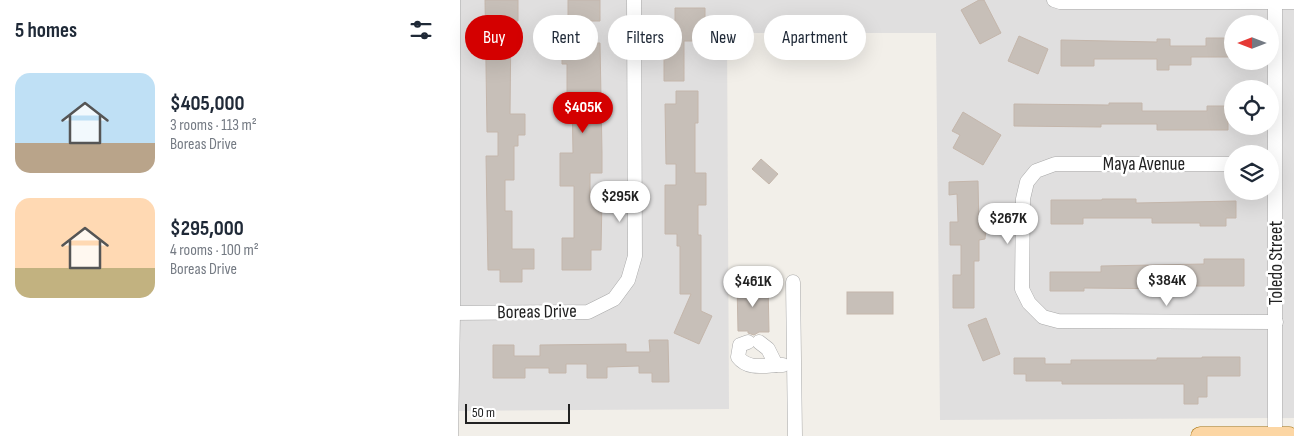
<!DOCTYPE html>
<html lang="en">
<head>
<meta charset="utf-8">
<style>
	body { margin:0; font-family:"Sofia Sans Condensed",sans-serif; background:#f2f2f3; color:#1f2937; height:100vh; display:flex; flex-direction:column; font-size:19px; white-space:nowrap }
	* { box-sizing:border-box; margin:0 }
	p { font-size:16px; color:#747a83 }
	.icon { flex:none; width:28px; height:28px; fill:none; stroke:currentColor; stroke-width:2; stroke-linecap:round; stroke-linejoin:round }
	.map { position:relative; flex:1; overflow:hidden }
	.drawer { display:flex; flex-direction:column; background:#fff; width:450px }
	.drawer>* { flex:none }
	.top-card { position:absolute; left:15px; top:15px; width:475px; height:45px; display:flex; gap:10px }
	.needle { width:32px; rotate:270deg }
	.tools { position:absolute; left:774px; top:15px; display:grid; gap:10px }
	.tools a { display:grid; place-items:center; width:55px; height:55px; border-radius:50%; background:#fff; box-shadow:0 5px 20px #0002; font-size:25px }
	.scale { position:absolute; left:15px; bottom:12px; width:105px; box-sizing:border-box; padding-left:5px; border:2px solid #222; border-top:0; font-size:14px; line-height:18px; white-space:nowrap; color:#222; -webkit-text-stroke:4px #fff; paint-order:stroke }
	.price { position:absolute; translate:-50% -42px; padding:0 11px; border-radius:18px; background:#fff; color:#222; font-size:16px; line-height:32px; filter:drop-shadow(0 1px 2px #0008) }
	.price::after { content:''; position:absolute; left:50%; top:30px; width:15px; height:11px; margin-left:-8px; background:inherit; clip-path:polygon(0 0,100% 0,50% 100%) }
	.price.active { background:#d40000; color:#fff }
	ul { padding:0; list-style:none }
	li { display:flex; align-items:center; gap:15px; height:125px; padding:0 15px }
	li span { display:grid; place-items:center; flex:none; width:140px; height:100px; border-radius:15px; color:#555 }
	li>.icon { margin-inline-start:auto }
	span .icon { width:60px; height:60px; fill:#fffc; stroke-width:1 }
	li b { font-size:21px }
	h2 { display:flex; justify-content:space-between; align-items:center; height:60px; padding:0 15px; font-size:21px }
	.pill { padding:0 18px; border-radius:22px; background:#fff; box-shadow:0 5px 20px #0002; font-size:18px; line-height:45px }
	.pill.active { background:#d40000; color:#fff }
	main { display:flex; flex:1; min-height:0 }
	.map>svg:first-child { display:block }
	.residential { fill:#e0dfdf; fill-rule:evenodd }
	.building { fill:#c7bfb8; stroke:#c4b6ab }
	.lines { fill:none; stroke-linecap:round; stroke-linejoin:round }
	.minor-casing { stroke:#a9a9a9; stroke-width:15 }
	.major-casing { stroke:#a06b00; stroke-width:19 }
	.minor { stroke:#fff; stroke-width:14 }
	.major { stroke:#fcd6a4; stroke-width:18 }
	.labels { text-anchor:middle; dominant-baseline:central; stroke-width:5; stroke-linejoin:round; paint-order:stroke }
	.street-label { font-size:19px; fill:#222; stroke:#fff }
</style>
</head>
<body>
<main>
<section class="drawer">
<h2>5 homes<svg class="icon" aria-label="filters" viewBox="0 0 24 24"><path d="M4 7h16M4 17h16"/><circle cx="9" cy="7" r="2"/><circle cx="15" cy="17" r="2"/></svg></h2>
<ul>
<li><span style="background:linear-gradient(#bfe0f5 70%,#b9a48a 0)"><svg class="icon" aria-label="home" viewBox="0 0 24 24"><path d="M3 11l9-7 9 7M6 9v11h12V9"/></svg></span><div><b>$405,000</b><p>3 rooms · 113 m²</p><p>Boreas Drive</p></div></li>
<li><span style="background:linear-gradient(#ffd9b3 70%,#c2b280 0)"><svg class="icon" aria-label="home" viewBox="0 0 24 24"><path d="M3 11l9-7 9 7M6 9v11h12V9"/></svg></span><div><b>$295,000</b><p>4 rooms · 100 m²</p><p>Boreas Drive</p></div></li>
</ul>
</section>
<div class="map">
<svg width="844" height="436" viewBox="0 0 844 436">
	<rect width="100%" height="100%" fill="#f2efe9"/>
	<!-- residential -->
	<path class="residential" d="M0 0H844V418L490 420 486 33H277L279 409 0 411ZM782 24H820V61H782ZM782 89H820V126H782ZM782 154H820V191H782Z"/>
	<!-- building -->
	<g class="building">
		<polygon points="35,0 68,0 68,21 61,21 60,114 75,114 75,135 68,135 68,146 64,146 64,180 55,180 55,211 62,211 62,249 84,249 84,269 72,269 72,282 50,282 50,270 38,270 36,156 48,156 48,132 37,132"/>
		<polygon points="118,0 150,0 150,21 138,21 138,43 150,43 152,153 152,173 140,173 140,198 152,198 151,250 141,250 141,270 112,270 112,238 124,238 124,186 110,186 110,153 123,153 122,95 117,95 117,64 112,64 112,32 118,32"/>
		<polygon points="529,0 534,0 551,33 530,44 511,10"/>
		<polygon points="225,8 255,8 255,41 234,41 234,81 214,81 214,22 225,22"/>
		<polygon points="569,36 598,49 588,74 558,61"/>
		<polygon points="756,38 782,38 782,57 741,57 741,65 719,65 719,70 707,70 707,59 644,59 644,66 611,66 611,40 707,42 707,39 720,39 720,46 756,46"/>
		<polygon points="226,91 248,91 248,123 245,123 245,173 256,173 256,205 248,205 248,235 251,235 251,311 262,316 249,344 224,333 241,294 230,294 230,246 227,246 227,234 215,234 215,185 226,185 226,164 216,164 215,104 226,104"/>
		<polygon points="659,103 692,103 692,111 757,111 757,106 782,106 782,121 778,121 778,130 707,130 707,124 651,124 651,127 564,126 564,104 659,105"/>
		<polygon points="513,112 551,135 533,165 503,148 510,135 502,131"/>
		<polygon points="311,159 328,174 319,184 302,169"/>
		<polygon points="528,181 529,228 536,228 535,239 529,240 529,261 524,261 524,308 503,308 503,275 511,275 511,245 500,245 500,222 508,222 507,194 499,195 499,182"/>
		<polygon points="652,199 686,199 686,203 786,201 786,218 776,218 776,226 750,226 750,223 702,223 702,218 633,218 633,224 601,224 601,200 652,200"/>
		<polygon points="754,259 794,259 794,286 736,286 736,289 634,288 634,291 600,291 600,272 651,272 651,266 754,264"/>
		<polygon points="287,283 318,283 319,332 309,332 304,335 298,333 298,331 288,331"/>
		<rect x="397" y="292" width="46" height="22"/>
		<polygon points="536,318 550,354 533,361 518,325"/>
		<polygon points="199,340 218,340 219,382 202,382 202,373 189,373 189,366 157,367 157,378 137,378 137,364 116,364 116,373 99,373 99,368 75,368 75,378 43,378 43,345 64,345 64,356 90,356 90,345 176,344 176,352 200,352"/>
		<polygon points="752,357 790,357 790,376 757,376 757,397 748,397 748,404 734,404 734,384 612,384 612,381 576,381 576,374 564,374 564,358 595,358 595,364 621,364 621,360 707,360 707,358 752,358"/>
	</g>
	<g class="lines">
		<!-- minor casing -->
		<g class="minor-casing">
			<g id="minor">
				<polyline points="604,0 610,2 844,2"/>
				<polyline points="782,164 605,164 586,171 577,182 573,199 572,289 579,303 593,317 608,321 826,322"/>
				<polyline points="343,282 345,436"/>
				<polyline points="0,313 138,312 164,299 178,280 185,256 184,0"/>
				<path d="M298 342 290 345 288 357C297 369 312 366 326 365"/>
				<polyline points="309,342 318,349 326,365 333,365"/>
				<polyline points="825,435 825,0"/>
				<polyline points="1,436 3,313 3,0"/>
			</g>
		</g>
		<!-- major casing -->
		<g class="major-casing">
			<polyline id="major" points="750,436 839,436"/>
		</g>
		<!-- minor -->
		<use href="#minor" class="minor"/>
		<!-- major -->
		<use href="#major" class="major"/>
	</g>
	<g class="labels">
		<!-- street labels -->
		<g class="street-label">
			<text x="694" y="164">Maya Avenue</text>
			<text transform="translate(826 263) rotate(-90)">Toledo Street</text>
			<text transform="translate(87 312) rotate(-1)">Boreas Drive</text>
		</g>
	</g>
</svg>
<div class="tools">
<a><svg class="needle" viewBox="-14 -14 28 28"><path d="M0-13l5 13h-10z" fill="#e53935"/><path d="M0 13l5-13h-10z" fill="#747a83"/></svg></a>
<a><svg class="icon" aria-label="locate" viewBox="0 0 24 24"><circle cx="12" cy="12" r="6"/><path d="M12 2v4M12 18v4M2 12h4M18 12h4"/></svg></a>
<a><svg class="icon" aria-label="layers" viewBox="0 0 24 24"><path d="M12 4l9 5-9 5-9-5zM3 14l9 5 9-5"/></svg></a>
</div>
<div class="scale">50 m</div>
<b class="price active" style="left:133px;top:134px">$405K</b>
<b class="price" style="left:170px;top:223px">$295K</b>
<b class="price" style="left:558px;top:245px">$267K</b>
<b class="price" style="left:717px;top:307px">$384K</b>
<b class="price" style="left:303px;top:308px">$461K</b>
<div class="top-card">
<a class="pill active">Buy</a>
<a class="pill">Rent</a>
<a class="pill">Filters</a>
<a class="pill">New</a>
<a class="pill">Apartment</a>
</div>
</div>
</main>
</body>
</html>
